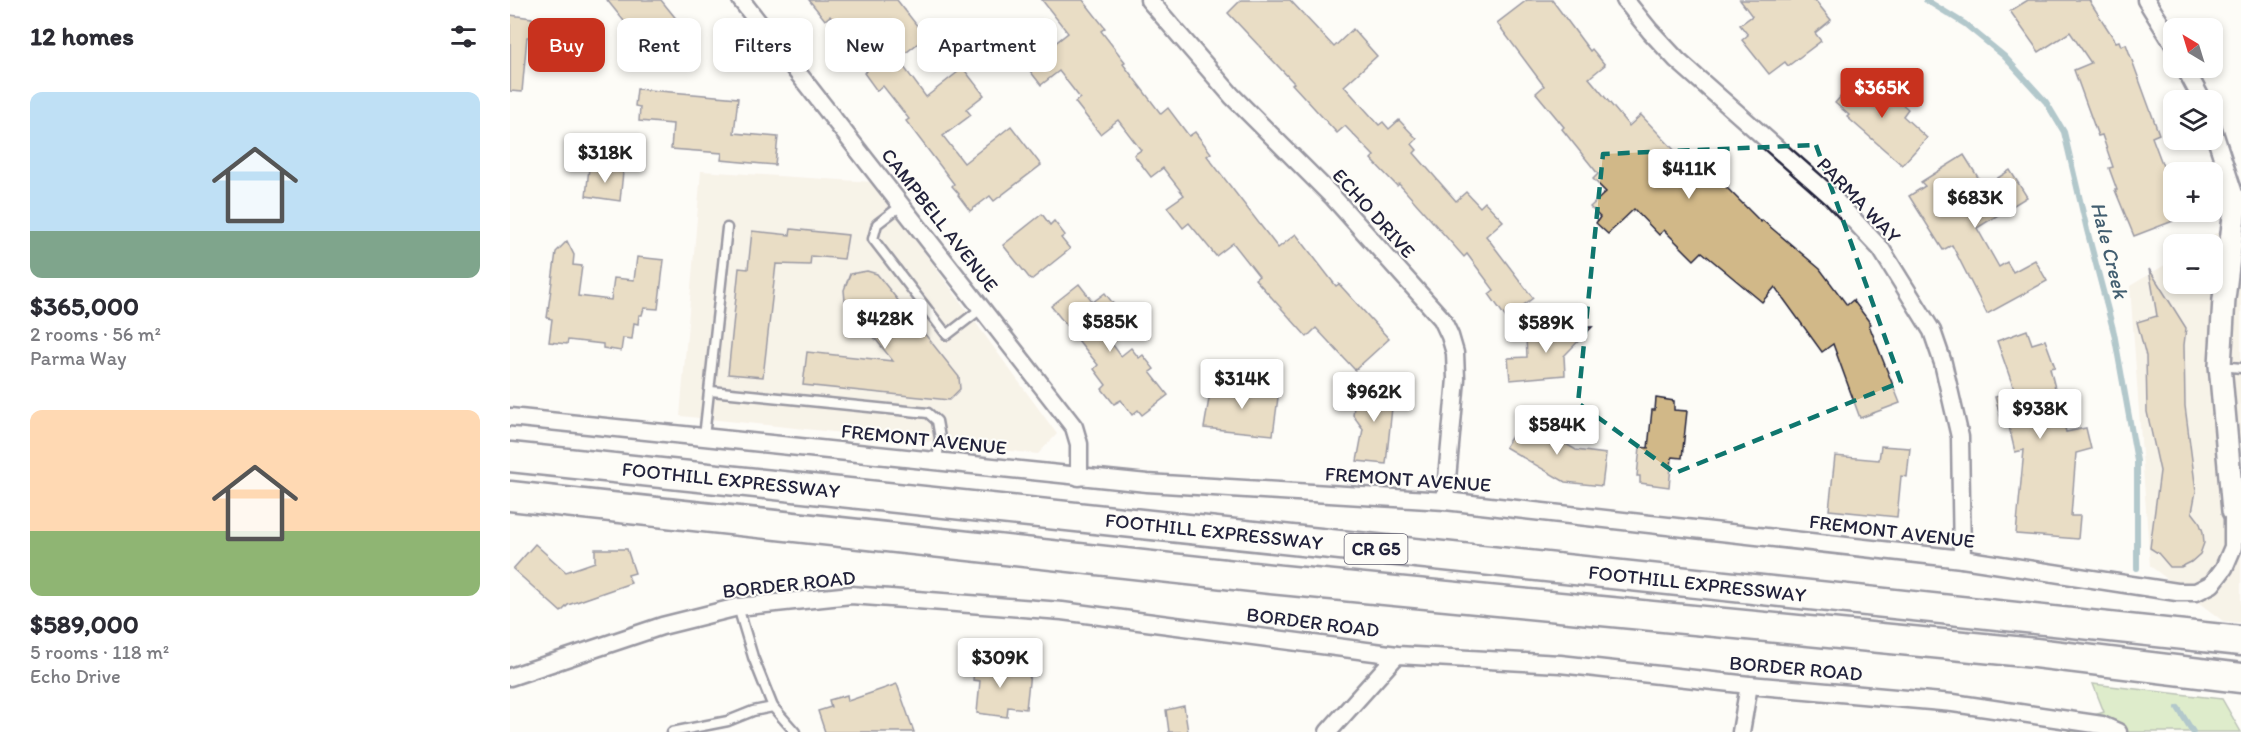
<!DOCTYPE html>
<html lang="en">
<head>
<meta charset="utf-8">
<style>
	body { margin:0; font-family:Itim,sans-serif; background:#f2f2f3; color:#2b2b33; height:100vh; display:flex; flex-direction:column; font-size:22px; white-space:nowrap }
	* { box-sizing:border-box; margin:0 }
	p { font-size:20px; color:#7c7c81 }
	.icon { flex:none; width:33px; height:33px; fill:none; stroke:currentColor; stroke-width:2; stroke-linecap:round; stroke-linejoin:round }
	.map { position:relative; flex:1; overflow:hidden }
	.details { display:flex; flex-direction:column; background:#fff; width:510px }
	.details>* { flex:none }
	.top-card { position:absolute; left:18px; top:18px; width:570px; height:54px; display:flex; gap:12px }
	.needle { width:39px; rotate:322deg }
	.buttons { position:absolute; left:1653px; top:18px; display:grid; gap:12px }
	.buttons a { display:grid; place-items:center; width:60px; height:60px; border-radius:12px; background:#fff; box-shadow:0 3px 9px #0003; font-size:30px }
	.price { position:absolute; translate:-50% -51px; padding:0 14px; border-radius:6px; background:#fff; color:#222; font-size:20px; line-height:39px; filter:drop-shadow(0 2px 3px #0008) }
	.price::after { content:''; position:absolute; left:50%; top:36px; width:18px; height:14px; margin-left:-9px; background:inherit; clip-path:polygon(0 0,100% 0,50% 100%) }
	.price.current { background:#c8321e; color:#fff }
	ul { padding:0; list-style:none }
	li { display:grid; align-content:center; gap:12px; height:318px; padding:0 30px }
	li span { display:grid; place-items:center; height:186px; border-radius:12px; color:#555 }
	li>.icon { margin-inline-start:auto }
	span .icon { width:108px; height:108px; fill:#fffc; stroke-width:1 }
	li b { font-size:26px }
	h2 { display:flex; justify-content:space-between; align-items:center; height:72px; padding:0 30px; font-size:26px }
	.chip { padding:0 21px; border-radius:12px; background:#fff; box-shadow:0 3px 9px #0003; font-size:21px; line-height:54px }
	.chip.current { background:#c8321e; color:#fff }
	main { display:flex; flex:1; min-height:0 }
	.map>svg:first-child { display:block }
	.built { fill:#f0e8d6 }
	.green { fill:#b8da94; stroke:#6d7e68; stroke-width:1.5 }
	.lines { fill:none; stroke-linecap:round; stroke-linejoin:round }
	.stream { stroke:#598996; stroke-width:6 }
	.building { fill:#d1b888; stroke:#22223b; stroke-width:1.5 }
	.service-casing { stroke:#22223b; stroke-width:13 }
	.minor-casing { stroke:#22223b; stroke-width:21 }
	.tertiary-casing { stroke:#22223b; stroke-width:26 }
	.trunk-casing { stroke:#22223b; stroke-width:33 }
	.service { stroke:#fdfcf7; stroke-width:8 }
	.minor { stroke:#fdfcf7; stroke-width:16 }
	.tertiary { stroke:#fdfcf7; stroke-width:21 }
	.trunk { stroke:#fdfcf7; stroke-width:28 }
	.marked { fill:none; stroke:#0f766e; stroke-width:4.5; stroke-dasharray:12 8; stroke-linejoin:round }
	.labels { text-anchor:middle; dominant-baseline:central; stroke-width:4.5; stroke-linejoin:round; paint-order:stroke }
	.shield { fill:#fdfcf7; stroke:#646373; stroke-width:1.5 }
	.shield-label { font-size:18px; font-weight:bold; fill:#22223b }
	.street-label { font-size:20px; fill:#22223b; stroke:#fdfcf7 }
	.water-label { font-size:21px; font-style:italic; fill:#425e70; stroke:#fdfcf7 }
</style>
</head>
<body>
<main>
<section class="details">
<h2>12 homes<svg class="icon" aria-label="filters" viewBox="0 0 24 24"><path d="M4 7h16M4 17h16"/><circle cx="9" cy="7" r="2"/><circle cx="15" cy="17" r="2"/></svg></h2>
<ul>
<li><span style="background:linear-gradient(#bfe0f5 75%,#7fa58c 0)"><svg class="icon" aria-label="home" viewBox="0 0 24 24"><path d="M3 11l9-7 9 7M6 9v11h12V9"/></svg></span><div><b>$365,000</b><p>2 rooms · 56 m²</p><p>Parma Way</p></div></li>
<li><span style="background:linear-gradient(#ffd9b3 65%,#8fb573 0)"><svg class="icon" aria-label="home" viewBox="0 0 24 24"><path d="M3 11l9-7 9 7M6 9v11h12V9"/></svg></span><div><b>$589,000</b><p>5 rooms · 118 m²</p><p>Echo Drive</p></div></li>
</ul>
</section>
<div class="map">
<svg width="1731" height="732" viewBox="0 0 1731 732">
	<rect width="100%" height="100%" fill="#fdfcf7"/>
	<filter id="ink" filterUnits="userSpaceOnUse"><feTurbulence type="fractalNoise" baseFrequency=".0167" numOctaves="2"/><feDisplacementMap in="SourceGraphic" scale="12" xChannelSelector="R" yChannelSelector="G"/><feConvolveMatrix kernelMatrix="1 2 1 2 8 2 1 2 1" color-interpolation-filters="sRGB"/></filter>
	<g filter="url(#ink)">
		<!-- built -->
		<g class="built">
			<polygon points="191,171 363,182 547,434 528,454 443,445 430,438 418,442 170,416"/>
			<polygon points="1706,233 1731,234 1731,623 1713,621 1640,566 1620,286 1663,260 1664,284 1702,284 1702,244 1688,244"/>
		</g>
		<!-- green -->
		<polygon class="green" points="1583,684 1712,699 1731,732 1558,732 1561,722 1594,712"/>
		<g class="lines">
			<!-- stream -->
			<g class="stream">
				<polyline points="1416,0 1455,24 1494,56 1536,102 1554,132 1577,230 1604,333 1627,461 1627,568"/>
				<polyline points="1668,708 1683,732"/>
			</g>
		</g>
		<!-- building -->
		<g class="building">
			<polygon points="97,0 151,0 185,42 168,56 162,57 157,56 145,45 138,51"/>
			<polygon points="299,0 387,0 416,37 388,59 416,97 453,68 474,95 456,109 461,115 433,136 454,163 501,126 531,165 484,201 480,196 460,211 448,195 449,194 442,186 444,184 396,121 399,119 373,86 367,91 354,73 357,71 352,65 356,62 320,16 315,20"/>
			<polygon points="532,0 573,0 595,28 591,31 615,62 613,64 651,114 658,108 679,136 685,132 701,153 697,156 768,248 786,234 826,286 829,284 879,339 845,370 806,328 797,337 745,279 749,276 723,243 706,256 679,223 673,228 657,207 674,195 653,168 641,177 624,155 631,150 608,120 590,134 565,102 570,98 549,71 531,85 516,66 558,33"/>
			<polygon points="731,0 780,0 824,47 843,29 867,56 834,86 869,125 873,122 879,129 889,120 907,139 902,144 907,150 904,153 946,201 956,192 970,207 975,202 993,221 976,236 1023,298 996,318 979,294 984,290 957,254 954,257 889,184 887,186 861,159 864,156 835,126 827,133 782,84 784,83 718,13"/>
			<polygon points="1017,0 1042,0 1080,51 1082,49 1095,65 1079,78 1119,126 1131,115 1185,172 1193,164 1251,222 1252,220 1310,269 1337,305 1343,300 1361,324 1359,325 1390,403 1350,418 1323,344 1312,352 1265,287 1252,302 1192,252 1184,260 1154,230 1149,235 1124,209 1098,234 1086,223 1090,217 1080,207 1096,192 1083,179 1088,174 1052,129 1054,127 1026,93 1034,86 987,23"/>
			<polygon points="1230,0 1305,0 1321,20 1305,33 1311,41 1278,66 1275,62 1259,74 1232,40 1238,35 1230,25 1242,16"/>
			<polygon points="1518,0 1579,0 1606,42 1609,41 1611,46 1616,44 1649,134 1642,137 1662,190 1658,191 1661,199 1655,201 1663,221 1624,236 1605,190 1607,190 1599,168 1603,167 1592,135 1588,136 1564,70 1581,63 1560,32 1529,52 1500,11"/>
			<polygon points="0,15 22,18 21,37 17,37 12,92 0,91"/>
			<polygon points="1348,77 1362,89 1367,82 1398,109 1393,116 1417,138 1392,165 1337,117 1339,115 1325,103"/>
			<polygon points="127,89 228,98 224,133 268,137 265,165 211,160 212,153 161,149 163,124 129,121 130,107 125,106"/>
			<polygon points="1454,155 1474,187 1500,170 1517,197 1467,228 1489,267 1497,262 1503,272 1525,260 1537,281 1477,314 1442,245 1433,250 1399,196 1415,186 1411,182"/>
			<polygon points="79,168 113,172 110,201 76,196"/>
			<polygon points="532,214 540,225 544,221 555,235 551,238 560,249 521,280 493,245"/>
			<polygon points="281,229 338,235 334,259 301,256 300,265 266,264 253,377 218,374 229,268 238,269 242,231 280,235"/>
			<polygon points="57,241 64,255 63,265 72,266 68,296 101,300 104,278 124,280 127,257 154,260 148,309 134,308 132,315 129,315 128,324 124,323 122,339 113,338 111,351 93,348 93,344 58,340 57,344 39,342 42,319 37,318 46,252"/>
			<polygon points="1639,269 1676,328 1674,345 1675,406 1686,491 1682,512 1689,521 1693,532 1694,543 1690,554 1681,562 1671,567 1660,567 1648,553 1640,548 1650,471 1637,412 1636,356 1627,322 1647,316"/>
			<polygon points="357,271 367,274 449,377 450,389 439,400 293,385 297,352 383,361 335,301 334,290 340,274"/>
			<polygon points="569,284 583,302 595,293 605,306 593,315 600,324 592,330 611,356 621,348 629,358 633,355 644,369 640,372 658,395 632,415 628,410 622,415 611,400 604,404 592,389 596,385 584,369 588,365 541,306"/>
			<polygon points="1082,327 1054,356 1055,375 1000,380 998,358 1017,357 1016,337 1039,334 1039,330"/>
			<polygon points="1517,330 1522,344 1535,340 1545,367 1540,368 1556,432 1576,428 1581,449 1566,453 1561,516 1570,516 1568,539 1506,534 1514,450 1505,452 1497,418 1491,419 1485,397 1505,392 1487,341"/>
			<polygon points="853,385 884,389 876,464 847,461 853,429 843,415 844,406 852,399"/>
			<polygon points="701,387 743,392 744,387 769,390 763,435 694,428"/>
			<polygon points="1146,398 1164,401 1164,410 1177,411 1172,458 1162,457 1159,487 1130,483 1130,476 1127,476 1130,447 1138,448 1142,410 1145,410"/>
			<polygon points="1013,419 1066,450 1096,454 1092,486 1055,482 995,447"/>
			<polygon points="1371,446 1400,448 1397,477 1391,476 1387,517 1319,510 1325,456 1369,460"/>
			<polygon points="25,544 56,572 85,562 85,549 117,549 125,573 118,575 121,583 58,605 51,612 3,569"/>
			<polygon points="465,659 486,662 485,670 520,673 516,709 498,707 497,717 467,713 470,681 463,680"/>
			<polygon points="387,684 404,732 315,732 308,711 321,707 319,700 337,695 338,701"/>
			<polygon points="674,706 678,732 659,732 656,710"/>
		</g>
		<g class="lines">
			<!-- service casing -->
			<g class="service-casing">
				<g id="service">
					<polyline points="392,205 367,224 363,239 437,335 472,308"/>
					<polyline points="1711,366 1731,368"/>
					<polyline points="201,391 418,413 427,421 430,438 427,461"/>
					<polyline points="194,437 217,228"/>
					<polyline points="228,607 243,657 263,707 285,732"/>
					<polyline points="162,732 218,721 243,711 263,707"/>
				</g>
			</g>
			<!-- minor casing -->
			<g class="minor-casing">
				<g id="minor">
					<polyline points="231,0 564,427 569,444 569,477"/>
					<polyline points="639,0 722,96 822,196 932,319 940,336 945,353 946,379 935,501"/>
					<polyline points="1115,0 1140,31 1167,60 1322,197 1371,249 1422,331 1433,363 1450,437 1452,559"/>
					<polyline points="1636,0 1664,45"/>
					<polyline points="1675,68 1692,100"/>
					<polyline points="1702,126 1726,200 1731,201"/>
					<polyline points="0,417 637,483 935,501 1452,559 1667,592 1686,592 1702,584 1714,568 1723,547 1723,511"/>
					<polyline points="0,677 152,626 228,607 341,595 552,611 887,655 1050,664 1239,685 1443,703 1592,725 1608,732"/>
					<polyline points="818,732 887,655"/>
					<polyline points="1231,732 1239,685"/>
				</g>
			</g>
			<!-- tertiary casing -->
			<g class="tertiary-casing">
				<polyline id="tertiary" points="1723,511 1710,365 1714,299 1726,200"/>
			</g>
			<!-- trunk casing -->
			<g class="trunk-casing">
				<g id="trunk">
					<path id="s1" d="M0 457C577 516 1154 581 1731 641"/>
					<polyline points="0,496 761,579 1525,653 1731,678"/>
				</g>
			</g>
			<!-- service -->
			<use href="#service" class="service"/>
			<!-- minor -->
			<use href="#minor" class="minor"/>
			<!-- tertiary -->
			<use href="#tertiary" class="tertiary"/>
			<!-- trunk -->
			<use href="#trunk" class="trunk"/>
		</g>
	</g>
	<!-- marked area -->
	<path d="M0 0H1731V732H0ZM1306 145 1391 382 1165 473 1068 403 1093 154Z" fill="#fdfcf7" fill-opacity=".55" fill-rule="evenodd"/>
	<path class="marked" d="M1306 145 1391 382 1165 473 1068 403 1093 154Z"/>
	<g class="labels">
		<!-- shield labels -->
		<rect class="shield" x="834.5" y="534" width="63" height="30" rx="4.5"/>
		<g class="shield-label">
			<text x="866" y="549">CR G5</text>
		</g>
		<!-- street labels -->
		<g class="street-label">
			<text transform="translate(1349 200) rotate(46)">PARMA WAY</text>
			<text transform="translate(864 213) rotate(48)">ECHO DRIVE</text>
			<text transform="translate(430 220) rotate(52)">CAMPBELL AVENUE</text>
			<text transform="translate(414 439) rotate(6)">FREMONT AVENUE</text>
			<text transform="translate(898 479) rotate(4)">FREMONT AVENUE</text>
			<text stroke="none"><textPath href="#s1" startOffset="222">FOOTHILL EXPRESSWAY</textPath></text>
			<text stroke="none"><textPath href="#s1" startOffset="708">FOOTHILL EXPRESSWAY</textPath></text>
			<text transform="translate(1382 531) rotate(7)">FREMONT AVENUE</text>
			<text transform="translate(279 584) rotate(-6)">BORDER ROAD</text>
			<text stroke="none"><textPath href="#s1" startOffset="1194">FOOTHILL EXPRESSWAY</textPath></text>
			<text transform="translate(803 622) rotate(7)">BORDER ROAD</text>
			<text transform="translate(1286 668) rotate(5)">BORDER ROAD</text>
		</g>
		<!-- water labels -->
		<g class="water-label">
			<text transform="translate(1600 250) rotate(76)">Hale Creek</text>
		</g>
	</g>
</svg>
<div class="buttons">
<a><svg class="needle" viewBox="-14 -14 28 28"><path d="M0-13l5 13h-10z" fill="#e53935"/><path d="M0 13l5-13h-10z" fill="#7c7c81"/></svg></a>
<a><svg class="icon" aria-label="layers" viewBox="0 0 24 24"><path d="M12 4l9 5-9 5-9-5zM3 14l9 5 9-5"/></svg></a>
<a>+</a>
<a>−</a>
</div>
<b class="price current" style="left:1372px;top:119px">$365K</b>
<b class="price" style="left:95px;top:184px">$318K</b>
<b class="price" style="left:1179px;top:200px">$411K</b>
<b class="price" style="left:1465px;top:229px">$683K</b>
<b class="price" style="left:375px;top:350px">$428K</b>
<b class="price" style="left:600px;top:353px">$585K</b>
<b class="price" style="left:1036px;top:354px">$589K</b>
<b class="price" style="left:732px;top:410px">$314K</b>
<b class="price" style="left:864px;top:423px">$962K</b>
<b class="price" style="left:1530px;top:440px">$938K</b>
<b class="price" style="left:1047px;top:456px">$584K</b>
<b class="price" style="left:490px;top:689px">$309K</b>
<div class="top-card">
<a class="chip current">Buy</a>
<a class="chip">Rent</a>
<a class="chip">Filters</a>
<a class="chip">New</a>
<a class="chip">Apartment</a>
</div>
</div>
</main>
</body>
</html>
